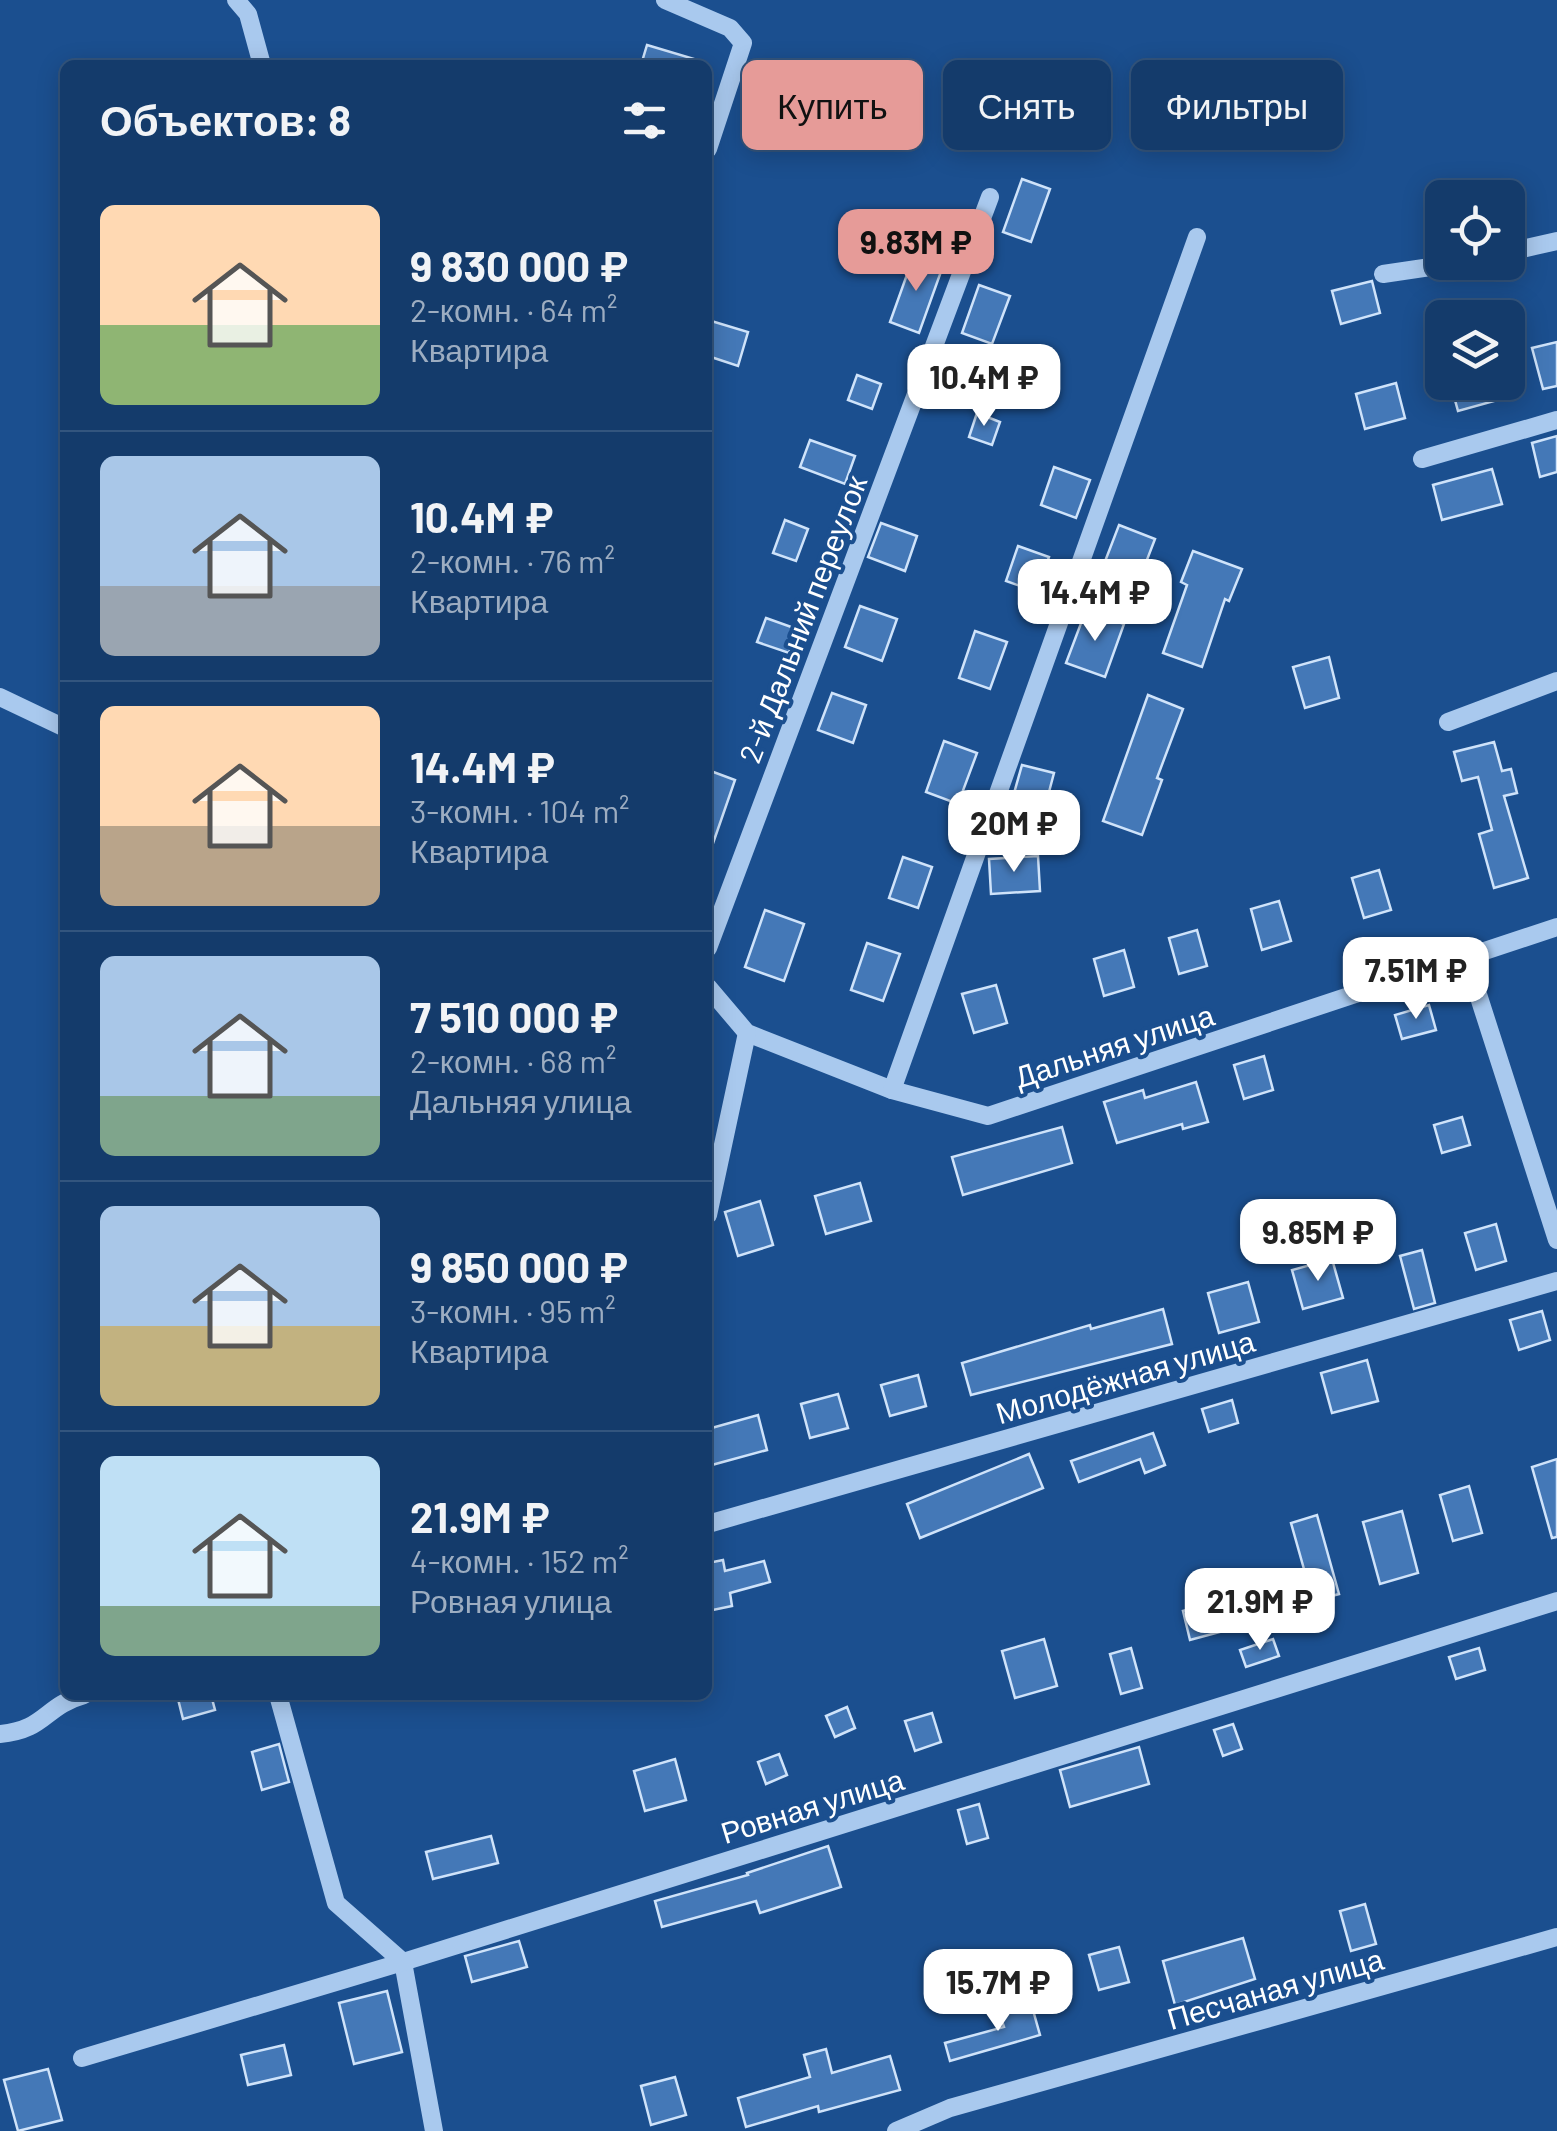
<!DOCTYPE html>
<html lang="ru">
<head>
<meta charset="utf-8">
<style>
	body { margin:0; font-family:Barlow,sans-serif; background:#1d4271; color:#f1f3f6; height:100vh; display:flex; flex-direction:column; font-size:38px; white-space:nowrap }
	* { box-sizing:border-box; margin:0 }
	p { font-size:32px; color:#9dadc1 }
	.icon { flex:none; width:55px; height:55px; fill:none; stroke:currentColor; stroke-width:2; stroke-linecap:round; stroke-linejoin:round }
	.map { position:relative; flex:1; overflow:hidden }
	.panel { position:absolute; left:60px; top:60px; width:652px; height:1640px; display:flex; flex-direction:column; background:#143b6b; border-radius:15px; box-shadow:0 5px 25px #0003,0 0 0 2px #33557e }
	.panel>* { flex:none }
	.banner { position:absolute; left:742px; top:60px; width:662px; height:90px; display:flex; gap:20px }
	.buttons { position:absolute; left:1425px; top:180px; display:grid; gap:20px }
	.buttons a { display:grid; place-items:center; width:100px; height:100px; border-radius:15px; background:#143b6b; box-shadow:0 5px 25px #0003,0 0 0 2px #33557e; font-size:50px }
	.price { position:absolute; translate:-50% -85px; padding:0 22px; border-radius:20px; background:#fff; color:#222; font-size:32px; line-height:65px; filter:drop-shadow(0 2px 5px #0008) }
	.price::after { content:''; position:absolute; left:50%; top:60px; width:30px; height:22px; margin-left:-15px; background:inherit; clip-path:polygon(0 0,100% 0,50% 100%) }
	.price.active { background:#e69b98; color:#111 }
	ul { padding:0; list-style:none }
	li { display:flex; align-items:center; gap:30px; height:250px; padding:0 40px }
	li+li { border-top:2px solid #33557e }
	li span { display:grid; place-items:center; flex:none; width:280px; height:200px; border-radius:15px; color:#555 }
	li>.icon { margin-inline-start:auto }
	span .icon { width:120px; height:120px; fill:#fffc; stroke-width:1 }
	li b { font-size:42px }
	h2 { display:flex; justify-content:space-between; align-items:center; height:120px; padding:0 40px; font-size:42px }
	.tag { padding:0 35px; border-radius:15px; background:#143b6b; box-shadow:0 5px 25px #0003,0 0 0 2px #33557e; font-size:35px; line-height:90px }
	.tag.active { background:#e69b98; color:#111 }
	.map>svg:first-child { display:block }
	.building { fill:#4478b7; stroke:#cfe3fa; stroke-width:2.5 }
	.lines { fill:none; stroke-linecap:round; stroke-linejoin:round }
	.minor { stroke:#a9c9ee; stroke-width:18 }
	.labels { text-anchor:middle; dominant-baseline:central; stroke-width:8; stroke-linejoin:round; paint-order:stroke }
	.street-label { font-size:30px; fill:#fff; stroke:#1b4f8f }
</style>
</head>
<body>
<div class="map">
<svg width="1557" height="2131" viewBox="0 0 1557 2131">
	<rect width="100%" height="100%" fill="#1b4f8f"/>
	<!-- building -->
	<g class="building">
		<polygon points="647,45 701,61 700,65 641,65"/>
		<polygon points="787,85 824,96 810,141 773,130"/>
		<polygon points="1022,179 1050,189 1031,242 1003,232"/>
		<polygon points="914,255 943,266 919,333 890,322"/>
		<polygon points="1372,281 1380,313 1341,324 1332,291"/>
		<polygon points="979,285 1010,296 992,344 962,333"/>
		<polygon points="708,320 748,332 738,366 708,356"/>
		<polygon points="1557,342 1557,386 1543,389 1532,348"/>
		<polygon points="857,375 881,384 872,409 848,400"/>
		<polygon points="1450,382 1493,382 1498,400 1458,411"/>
		<polygon points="1396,383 1405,418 1365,429 1356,394"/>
		<polygon points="977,413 1000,422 992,445 969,437"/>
		<polygon points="1557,436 1557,472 1540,477 1532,443"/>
		<polygon points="810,440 855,456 845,484 800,467"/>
		<polygon points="1054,467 1090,480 1076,518 1041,505"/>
		<polygon points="1492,469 1502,504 1442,520 1433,485"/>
		<polygon points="785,520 808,529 796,561 773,553"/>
		<polygon points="881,523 917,536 905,571 868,557"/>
		<polygon points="1119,525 1155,539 1140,578 1104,564"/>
		<polygon points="1018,546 1049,557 1037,592 1006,581"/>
		<polygon points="1193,551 1242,569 1229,601 1225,599 1202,667 1163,653 1187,585 1181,582"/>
		<polygon points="860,606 897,619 882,661 845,647"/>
		<polygon points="1086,610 1124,624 1105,677 1066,663"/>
		<polygon points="766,618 797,629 789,653 757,642"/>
		<polygon points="975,631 1007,642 990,689 959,678"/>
		<polygon points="1329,657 1339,698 1305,708 1293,667"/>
		<polygon points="832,693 866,705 853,743 818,730"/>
		<polygon points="1148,695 1183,709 1157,778 1162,780 1142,835 1103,821"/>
		<polygon points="944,741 977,753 958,804 926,792"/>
		<polygon points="1494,742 1502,771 1511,769 1517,793 1504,796 1528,878 1494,888 1479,834 1492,830 1478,777 1462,781 1454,752"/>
		<polygon points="1022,765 1054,773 1040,826 1007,818"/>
		<polygon points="708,770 735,780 710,852 708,852"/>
		<polygon points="1038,856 1040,891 991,894 989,859"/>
		<polygon points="903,857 932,867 918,908 889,898"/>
		<polygon points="1379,870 1391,910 1364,918 1352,878"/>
		<polygon points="1279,901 1291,941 1262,950 1251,909"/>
		<polygon points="765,910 804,924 784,981 745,967"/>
		<polygon points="1197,930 1207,966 1179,974 1169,938"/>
		<polygon points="867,943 900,954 883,1001 851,990"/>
		<polygon points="1124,950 1134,987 1104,996 1094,959"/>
		<polygon points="996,985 1007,1023 974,1033 962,994"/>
		<polygon points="1429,1005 1436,1030 1402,1039 1395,1015"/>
		<polygon points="1264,1056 1273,1090 1244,1099 1234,1065"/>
		<polygon points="1196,1082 1208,1122 1183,1129 1182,1124 1117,1143 1104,1102 1143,1090 1145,1098"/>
		<polygon points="1462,1117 1470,1145 1442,1153 1434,1125"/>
		<polygon points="1062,1127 1072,1163 963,1195 952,1157"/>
		<polygon points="860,1183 871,1221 826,1234 815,1196"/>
		<polygon points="760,1201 773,1245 738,1256 725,1212"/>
		<polygon points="1496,1224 1506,1261 1476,1270 1465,1233"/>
		<polygon points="1422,1250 1435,1303 1414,1309 1400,1256"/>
		<polygon points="1332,1259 1343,1298 1303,1309 1292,1270"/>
		<polygon points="1248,1282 1259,1322 1219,1333 1208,1293"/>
		<polygon points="1163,1309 1172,1344 971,1395 962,1363 1090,1325 1091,1329"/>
		<polygon points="1542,1311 1550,1340 1519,1350 1510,1320"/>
		<polygon points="1367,1360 1378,1401 1332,1413 1321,1373"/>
		<polygon points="918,1375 926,1406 890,1416 881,1385"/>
		<polygon points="838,1394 848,1428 810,1438 801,1404"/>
		<polygon points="1232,1400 1238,1423 1209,1432 1202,1409"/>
		<polygon points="758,1415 767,1450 708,1466 708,1429"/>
		<polygon points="1153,1433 1165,1465 1145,1473 1140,1459 1079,1482 1071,1461"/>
		<polygon points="1029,1454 1043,1488 920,1538 907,1504"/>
		<polygon points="1557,1459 1557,1537 1552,1538 1532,1467"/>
		<polygon points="1469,1486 1482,1533 1453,1541 1440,1495"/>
		<polygon points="1402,1511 1418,1573 1380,1584 1363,1522"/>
		<polygon points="1317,1515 1339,1594 1313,1601 1291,1523"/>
		<polygon points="723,1560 725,1571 764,1561 770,1582 730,1593 732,1606 708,1611 708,1563"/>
		<polygon points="1215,1602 1223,1631 1190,1640 1183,1611"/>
		<polygon points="1044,1639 1057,1686 1015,1698 1002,1651"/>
		<polygon points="1273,1639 1279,1656 1246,1667 1240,1650"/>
		<polygon points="1131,1648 1142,1688 1121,1694 1110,1654"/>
		<polygon points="1479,1648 1485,1670 1456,1679 1449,1657"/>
		<polygon points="177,1695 211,1695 215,1710 183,1719"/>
		<polygon points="847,1707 855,1728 835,1737 826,1716"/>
		<polygon points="932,1713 941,1742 915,1751 905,1721"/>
		<polygon points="1233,1724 1242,1749 1223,1756 1214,1730"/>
		<polygon points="279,1744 289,1782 262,1790 252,1752"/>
		<polygon points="1139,1747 1149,1784 1070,1807 1060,1770"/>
		<polygon points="779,1754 787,1775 766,1784 758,1762"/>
		<polygon points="675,1759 686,1800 645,1811 634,1771"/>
		<polygon points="979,1804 988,1838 967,1844 958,1810"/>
		<polygon points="491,1836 498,1863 433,1879 426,1852"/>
		<polygon points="828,1846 841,1887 760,1913 756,1901 662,1927 655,1901 748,1875 747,1873"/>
		<polygon points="1365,1904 1376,1944 1351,1951 1340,1911"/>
		<polygon points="1243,1938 1255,1979 1175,2005 1163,1961"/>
		<polygon points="519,1941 527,1967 472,1982 465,1956"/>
		<polygon points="1119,1947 1129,1982 1099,1990 1089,1955"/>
		<polygon points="387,1991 402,2052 354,2064 339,2003"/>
		<polygon points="1031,2003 1040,2035 950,2061 945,2043 1004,2027 999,2012"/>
		<polygon points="284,2045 291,2075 248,2085 241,2055"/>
		<polygon points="826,2049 832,2073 890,2056 900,2090 819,2112 818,2106 746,2127 738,2098 810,2077 804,2055"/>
		<polygon points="48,2069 62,2120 18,2131 4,2080"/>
		<polygon points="675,2077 686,2115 651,2125 641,2086"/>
	</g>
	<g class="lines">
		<!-- minor -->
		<g class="minor">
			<polyline points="236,0 248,14 262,65"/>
			<polyline points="665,0 730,28 743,43 708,149"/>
			<polyline points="1508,252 1557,241"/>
			<polyline points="1383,274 1464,262"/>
			<polyline points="1422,459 1557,420"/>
			<polyline points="0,697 65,728"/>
			<polyline points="1448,722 1557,681"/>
			<polyline points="708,948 990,197"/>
			<polyline points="1466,957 1557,1240"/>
			<polyline points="708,987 747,1033 892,1090 988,1116 1557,927"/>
			<polyline points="892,1090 1197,237"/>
			<polyline points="708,1215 747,1033"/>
			<polyline points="708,1524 1557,1281"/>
			<polyline points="278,1695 336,1903 403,1962 434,2131"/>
			<path d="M0 1734C46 1730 44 1706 84 1695"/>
			<polyline points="82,2058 403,1962 1557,1601"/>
			<polyline points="896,2131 950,2108 1557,1937"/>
		</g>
	</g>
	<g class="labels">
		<!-- street labels -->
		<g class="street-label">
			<text transform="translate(802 619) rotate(-69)">2-й Дальний переулок</text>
			<text transform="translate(1114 1045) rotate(-18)">Дальняя улица</text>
			<text transform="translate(1125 1376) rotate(-16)">Молодёжная улица</text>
			<text transform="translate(812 1805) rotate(-17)">Ровная улица</text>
			<text transform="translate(1275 1988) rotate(-16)">Песчаная улица</text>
		</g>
	</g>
</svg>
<div class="buttons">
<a><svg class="icon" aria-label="locate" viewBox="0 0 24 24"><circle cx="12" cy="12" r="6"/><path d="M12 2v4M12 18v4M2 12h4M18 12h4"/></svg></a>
<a><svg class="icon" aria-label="layers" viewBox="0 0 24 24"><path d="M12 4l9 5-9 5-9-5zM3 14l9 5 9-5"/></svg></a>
</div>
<b class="price active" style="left:916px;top:294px">9.83M ₽</b>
<b class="price" style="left:984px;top:429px">10.4M ₽</b>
<b class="price" style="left:1095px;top:644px">14.4M ₽</b>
<b class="price" style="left:1014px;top:875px">20M ₽</b>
<b class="price" style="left:1416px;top:1022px">7.51M ₽</b>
<b class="price" style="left:1318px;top:1284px">9.85M ₽</b>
<b class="price" style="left:1260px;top:1653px">21.9M ₽</b>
<b class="price" style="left:998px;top:2034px">15.7M ₽</b>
<div class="banner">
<a class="tag active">Купить</a>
<a class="tag">Снять</a>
<a class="tag">Фильтры</a>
</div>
<section class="panel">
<h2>Объектов: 8<svg class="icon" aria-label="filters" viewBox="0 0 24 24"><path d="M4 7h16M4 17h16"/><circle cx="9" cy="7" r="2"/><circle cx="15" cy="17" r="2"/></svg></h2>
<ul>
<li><span style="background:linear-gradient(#ffd9b3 60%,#8fb573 0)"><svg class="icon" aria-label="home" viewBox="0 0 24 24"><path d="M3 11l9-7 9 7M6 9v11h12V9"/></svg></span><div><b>9 830 000 ₽</b><p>2-комн. · 64 m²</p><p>Квартира</p></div></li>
<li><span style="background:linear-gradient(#a9c7e8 65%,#9aa5b1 0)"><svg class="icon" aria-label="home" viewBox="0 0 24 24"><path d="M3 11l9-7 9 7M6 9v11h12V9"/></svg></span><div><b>10.4M ₽</b><p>2-комн. · 76 m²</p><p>Квартира</p></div></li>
<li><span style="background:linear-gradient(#ffd9b3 60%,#b9a48a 0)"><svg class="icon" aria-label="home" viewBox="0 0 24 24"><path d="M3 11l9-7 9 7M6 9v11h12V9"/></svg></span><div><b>14.4M ₽</b><p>3-комн. · 104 m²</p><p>Квартира</p></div></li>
<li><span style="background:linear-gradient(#a9c7e8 70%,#7fa58c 0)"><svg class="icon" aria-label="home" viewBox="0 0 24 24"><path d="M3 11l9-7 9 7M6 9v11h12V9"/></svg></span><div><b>7 510 000 ₽</b><p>2-комн. · 68 m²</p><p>Дальняя улица</p></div></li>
<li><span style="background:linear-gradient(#a9c7e8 60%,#c2b280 0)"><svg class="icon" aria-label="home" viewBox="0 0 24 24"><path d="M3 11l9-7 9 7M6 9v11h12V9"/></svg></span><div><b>9 850 000 ₽</b><p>3-комн. · 95 m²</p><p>Квартира</p></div></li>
<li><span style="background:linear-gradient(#bfe0f5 75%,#7fa58c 0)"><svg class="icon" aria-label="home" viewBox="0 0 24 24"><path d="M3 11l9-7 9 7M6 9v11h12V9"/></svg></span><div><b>21.9M ₽</b><p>4-комн. · 152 m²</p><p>Ровная улица</p></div></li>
</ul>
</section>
</div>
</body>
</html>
